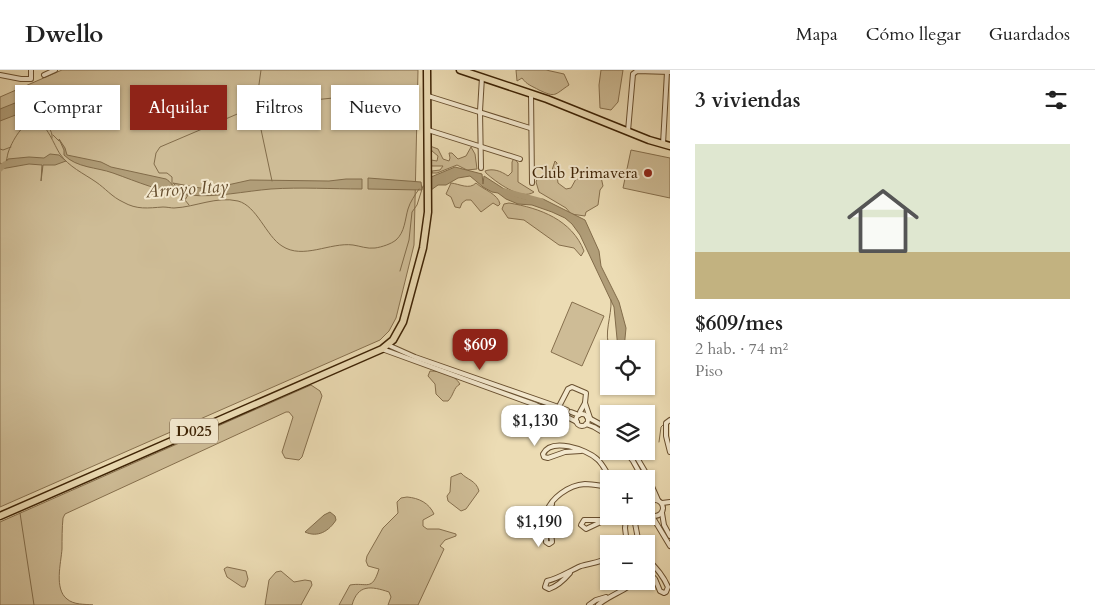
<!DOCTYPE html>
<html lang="es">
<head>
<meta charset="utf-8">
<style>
	body { margin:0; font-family:Cardo,serif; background:#f6f6f6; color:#222; height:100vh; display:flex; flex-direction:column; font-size:19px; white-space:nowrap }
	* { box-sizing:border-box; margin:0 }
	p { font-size:16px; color:#767676 }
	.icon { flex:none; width:28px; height:28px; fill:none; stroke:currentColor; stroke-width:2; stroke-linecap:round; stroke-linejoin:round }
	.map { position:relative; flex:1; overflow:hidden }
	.panel { display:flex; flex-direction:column; background:#fff; width:425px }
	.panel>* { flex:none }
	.top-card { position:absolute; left:15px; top:15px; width:475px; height:45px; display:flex; gap:10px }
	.buttons { position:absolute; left:600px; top:270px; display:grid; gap:10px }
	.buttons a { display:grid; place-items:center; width:55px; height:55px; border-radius:0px; background:#fff; box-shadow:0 1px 4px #0004; font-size:25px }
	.price { position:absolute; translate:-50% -42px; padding:0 11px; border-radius:10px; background:#fff; color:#222; font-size:16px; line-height:32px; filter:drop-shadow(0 1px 2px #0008) }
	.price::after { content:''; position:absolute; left:50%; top:30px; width:15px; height:11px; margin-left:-8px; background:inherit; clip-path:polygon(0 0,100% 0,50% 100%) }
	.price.selected { background:#8f2418; color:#fff }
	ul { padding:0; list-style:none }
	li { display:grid; align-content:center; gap:10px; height:265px; padding:0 25px }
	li+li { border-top:1px solid #e0e0e0 }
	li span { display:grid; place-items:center; height:155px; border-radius:0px; color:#555 }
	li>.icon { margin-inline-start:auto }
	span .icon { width:90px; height:90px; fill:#fffc; stroke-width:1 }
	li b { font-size:21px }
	h2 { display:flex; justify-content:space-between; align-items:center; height:60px; padding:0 25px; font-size:21px }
	.pill { padding:0 18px; border-radius:0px; background:#fff; box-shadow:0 1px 4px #0004; font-size:18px; line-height:45px }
	.pill.selected { background:#8f2418; color:#fff }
	header { display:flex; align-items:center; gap:30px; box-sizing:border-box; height:70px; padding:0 25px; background:#fff; border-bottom:1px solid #e0e0e0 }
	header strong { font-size:24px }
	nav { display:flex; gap:28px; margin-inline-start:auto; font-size:18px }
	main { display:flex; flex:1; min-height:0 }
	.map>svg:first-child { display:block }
	.green { fill:#cebc96; stroke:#866f4d }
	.water { fill:#b09d78; stroke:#826c4a }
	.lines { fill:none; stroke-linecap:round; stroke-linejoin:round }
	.stream { stroke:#826c4a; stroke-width:1 }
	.river { stroke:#b09d78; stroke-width:5.5 }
	.street-casing { stroke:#695030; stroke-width:6 }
	.primary-casing { stroke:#3d2204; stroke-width:9 }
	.street { stroke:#f3e8ce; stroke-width:4 }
	.primary { stroke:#ecdcb4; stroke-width:6 }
	.poi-dot { fill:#8f2418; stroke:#f3e8ce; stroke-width:2 }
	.labels { text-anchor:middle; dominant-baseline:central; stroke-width:4; stroke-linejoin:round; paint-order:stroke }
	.shield { fill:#f3e8ce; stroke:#745d41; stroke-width:1 }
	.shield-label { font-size:15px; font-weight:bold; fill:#3d2204 }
	.poi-label { font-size:16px; fill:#3d2204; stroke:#f3e8ce; text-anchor:end }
	.water-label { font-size:18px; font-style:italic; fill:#654d2d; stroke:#f3e8ce }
</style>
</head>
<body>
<header>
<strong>Dwello</strong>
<nav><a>Mapa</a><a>Cómo llegar</a><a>Guardados</a></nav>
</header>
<main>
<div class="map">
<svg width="670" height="535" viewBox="0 0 670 535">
	<rect width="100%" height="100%" fill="#ecdcb4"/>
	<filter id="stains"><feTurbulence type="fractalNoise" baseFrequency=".004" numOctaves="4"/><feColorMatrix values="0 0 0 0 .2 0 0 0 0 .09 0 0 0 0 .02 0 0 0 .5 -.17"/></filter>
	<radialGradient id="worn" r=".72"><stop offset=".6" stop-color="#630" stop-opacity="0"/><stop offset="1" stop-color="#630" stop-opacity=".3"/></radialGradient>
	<!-- green -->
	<g class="green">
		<polygon points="62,0 418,0 414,175 396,248 389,261 380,270 0,437 0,27"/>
		<path d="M516 0H546L564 4 569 15C554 25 556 28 539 20 532 16 527 15 522 8L517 11Z"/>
		<polygon points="601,0 623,0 618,32 611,40 600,38 599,15"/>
		<polygon points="430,76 438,79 443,89 449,91 450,88 449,83 452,83 458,89 466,86 471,77 475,84 477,99 467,100 457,95 437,103 432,103 432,101 440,100 443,96 432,96 429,92 431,90 437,91 438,86 432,81"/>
		<polygon points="631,80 670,88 670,128 623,118"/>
		<path d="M514 88 518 93V112L534 122C521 131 496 112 486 103L485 101C493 98 501 101 508 106L512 102V92Z"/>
		<polygon points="555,91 557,93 556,98 558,113 566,119 571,118 576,109 601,107 603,116 600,120 598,135 586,142 585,146 571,144 566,138 539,122 536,112 538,107 551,103"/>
		<path d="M451 113C460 114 469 120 476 113 484 120 498 124 500 134L498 136 493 133 481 142 471 130H466L462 133 460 138 455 137 451 127 446 124Z"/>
		<path d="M509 133C540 138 572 150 584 181L581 186 574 178 559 175 524 150 508 148 502 139 504 134Z"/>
		<polygon points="572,232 604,246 582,296 551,282"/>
		<path d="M430 301C441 301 454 304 460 314 453 318 454 325 448 331H443L436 324 435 314 428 306Z"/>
		<path d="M311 315 320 321 322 326 302 387 299 390 285 388 282 382 293 347 289 342H286L65 444 63 448C62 458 62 469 62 479 61 493 54 519 67 529 74 535 84 534 93 535H0V452Z"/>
		<path d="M461 403C467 410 476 410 479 421L466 439 461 441 448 431 447 426 450 422 451 407Z"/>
		<path d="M407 427C419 428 429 433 434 444L423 450V456L427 459H439L456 464V466L445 470 440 476 444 479 418 535H388L391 527 389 522C371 516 358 514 352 535H339L350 515C367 512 372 522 379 499L368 496 366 491 367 486 383 458 398 443 397 432 401 428Z"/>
		<polygon points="227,497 246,501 248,509 245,517 242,517 227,507 224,499"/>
		<polygon points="281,501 294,512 305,510 311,511 312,515 301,535 265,535 269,510 276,502"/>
	</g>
	<!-- water -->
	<g class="water">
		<polygon points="25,29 35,34 43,42 35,45 29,41 26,41 0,51 0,39"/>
		<path d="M59 69 65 78 67 85 101 92 111 97 166 109C176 115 171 123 188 118L190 120 187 125C161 122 138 112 113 103 96 97 77 98 64 85V80Z"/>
		<polygon points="50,84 59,85 66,91 55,95 43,95 41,111 42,95 29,94 1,99 8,89 29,87 44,88"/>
		<polygon points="455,97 482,104 483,114 484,106 515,126 526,129 543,129 585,150 599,181 601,196 619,232 626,258 624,279 618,279 614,237 580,165 572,154 565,148 552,142 532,135 518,134 506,129 498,123 492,122 483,117 470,106 458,108 446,115 438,115 431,120 431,107"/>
		<polygon points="368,108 421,112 422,120 368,119"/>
		<path d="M346 109H362V119C332 119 301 117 271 119 246 121 214 128 190 125L192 120 189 116 178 118 173 113 200 118 223 116 250 110 329 111Z"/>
		<path d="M330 442 335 446 336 450C329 461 318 468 305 462L324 445Z"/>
	</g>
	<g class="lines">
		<!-- stream -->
		<g class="stream">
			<path d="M43 42C43 42 43 49 43 50 46 57 53 59 52 68"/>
			<polyline points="53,65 59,71"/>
			<polyline points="0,79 3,80 11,77"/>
			<polyline points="0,93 4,95"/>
			<path d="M5 94C7 90 7 87 8 83 11 73 24 49 36 51 47 54 54 75 60 84 69 97 83 103 96 112 105 118 112 127 123 132 137 140 148 138 163 137 167 137 171 138 174 138 196 137 216 126 238 131 257 136 266 166 282 176 303 190 330 172 353 175 360 176 367 179 375 178 382 177 391 174 396 170 405 162 405 149 408 139 410 132 415 125 419 119"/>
			<polyline points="272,111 256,36 381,23"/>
			<polyline points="189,135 185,130 191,120 188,116 179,119 172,115 172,107 167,103 159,103 154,94 156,83 160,77 256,36 261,0"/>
			<polyline points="400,201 409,170 412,142 417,135 423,116"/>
			<path d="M610 279C603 263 612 247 611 230"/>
			<polyline points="659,372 661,357 664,354"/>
			<polyline points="20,443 34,535"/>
		</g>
		<!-- river -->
		<g class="river">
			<polyline points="0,99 5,94 13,93"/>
			<polyline points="167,117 198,121"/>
			<polyline points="504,121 541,131"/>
		</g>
		<!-- street casing -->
		<g class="street-casing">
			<g id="street">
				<polyline points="0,5 21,9 31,9 31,0"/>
				<polyline points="44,5 55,0"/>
				<polyline points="531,23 532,113"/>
				<polyline points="428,26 530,58"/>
				<polyline points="428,60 520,89"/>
				<polyline points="628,61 633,4 637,1 670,2"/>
				<polyline points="663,74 667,2"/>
				<polyline points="481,98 480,41 482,7"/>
				<polyline points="388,275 415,287 567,340"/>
				<polyline points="382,279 536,335 564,347"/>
				<polyline points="585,333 590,348"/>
				<polyline points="543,337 543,340 547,348 553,348 568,319 572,317 586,323 585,333 580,342 581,344"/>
				<polyline points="571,342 579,345"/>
				<circle cx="582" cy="350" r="6"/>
				<polyline points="587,347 609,359"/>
				<polyline points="569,348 577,352"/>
				<polyline points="670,350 666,353 666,366 670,382"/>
				<polyline points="586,354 594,357 609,366"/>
				<path d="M581 381 565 382 548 388 544 387 543 384C551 367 586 379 597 389 603 394 606 402 611 409"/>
				<polyline points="625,381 633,391 643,409"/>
				<polyline points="633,381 646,403 658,430"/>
				<polyline points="646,416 649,432"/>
				<circle cx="655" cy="438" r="8"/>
				<polyline points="662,433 670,432"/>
				<path d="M552 434C549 441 547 447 548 455 549 461 552 466 552 472L549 474 546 472V468C545 460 544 452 546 444 550 428 569 415 585 414 593 414 601 416 609 417"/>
				<polyline points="662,443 664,455 670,466"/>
				<polyline points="624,446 629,450 635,446"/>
				<polyline points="652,446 670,476"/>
				<polyline points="634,448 639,474"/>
				<polyline points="626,449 625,458 627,474"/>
				<polyline points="605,450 584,450 581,455 586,459 605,450 619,446"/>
				<path d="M646 487C655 497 663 505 668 517L666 522 664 523 660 521 655 509 646 500"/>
				<path d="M570 503C564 510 558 516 549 519L545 517 547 511C560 508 569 501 581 496 591 493 600 493 609 487"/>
				<polyline points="589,535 596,530 606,527"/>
				<path d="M598 535C610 525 625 521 636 511"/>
			</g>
		</g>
		<!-- primary casing -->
		<g class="primary-casing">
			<g id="primary">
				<polyline points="460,0 547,29 649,70 670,76"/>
				<polyline points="0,446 382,279 393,270 403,252 423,178 428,142 427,0"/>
			</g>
		</g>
		<!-- street -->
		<use href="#street" class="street"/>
		<!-- primary -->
		<use href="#primary" class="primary"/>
	</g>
	<!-- markers -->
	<circle class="poi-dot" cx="648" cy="103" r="5"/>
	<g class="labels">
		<!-- shield labels -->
		<rect class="shield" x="170" y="348.5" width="48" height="25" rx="4"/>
		<g class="shield-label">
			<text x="194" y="361">D025</text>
		</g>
		<!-- poi labels -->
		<g class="poi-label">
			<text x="638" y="103">Club Primavera</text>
		</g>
		<!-- water labels -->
		<g class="water-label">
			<text transform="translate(187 119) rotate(-4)">Arroyo Itay</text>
		</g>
	</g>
	<rect width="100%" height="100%" filter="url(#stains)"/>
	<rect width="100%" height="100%" fill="url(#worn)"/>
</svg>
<div class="buttons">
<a><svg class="icon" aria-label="locate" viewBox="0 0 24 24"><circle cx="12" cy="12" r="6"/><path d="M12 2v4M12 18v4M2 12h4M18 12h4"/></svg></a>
<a><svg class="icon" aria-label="layers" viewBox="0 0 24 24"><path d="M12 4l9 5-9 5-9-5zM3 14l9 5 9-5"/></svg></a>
<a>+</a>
<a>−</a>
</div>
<b class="price selected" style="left:480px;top:301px">$609</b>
<b class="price" style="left:535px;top:377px">$1,130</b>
<b class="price" style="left:539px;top:478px">$1,190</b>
<div class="top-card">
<a class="pill">Comprar</a>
<a class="pill selected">Alquilar</a>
<a class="pill">Filtros</a>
<a class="pill">Nuevo</a>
</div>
</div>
<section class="panel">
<h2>3 viviendas<svg class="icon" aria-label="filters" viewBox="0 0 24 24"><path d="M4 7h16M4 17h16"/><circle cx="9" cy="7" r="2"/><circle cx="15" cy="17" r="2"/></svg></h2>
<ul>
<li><span style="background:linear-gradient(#dfe7d0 70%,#c2b280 0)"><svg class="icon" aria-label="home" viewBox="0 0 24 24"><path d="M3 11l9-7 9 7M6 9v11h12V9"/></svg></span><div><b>$609/mes</b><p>2 hab. · 74 m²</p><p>Piso</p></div></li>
</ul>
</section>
</main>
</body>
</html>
